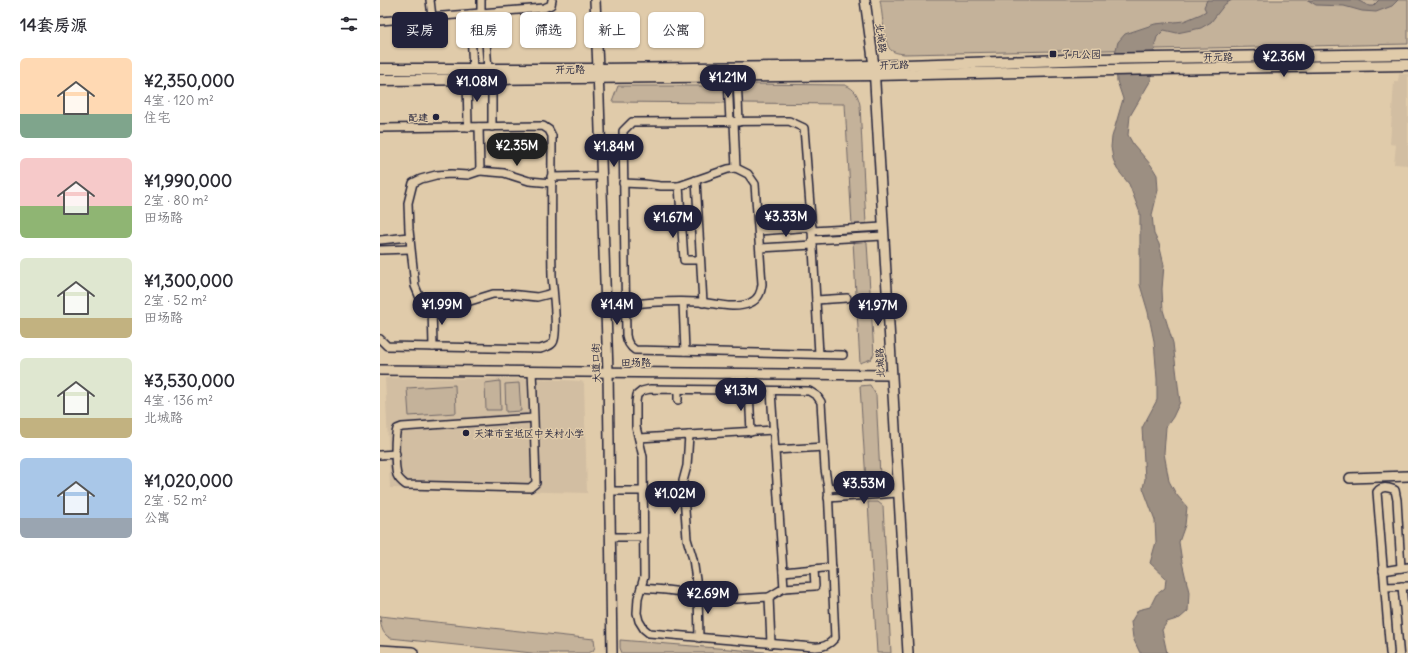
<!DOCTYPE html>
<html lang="zh">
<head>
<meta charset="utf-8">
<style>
	body { margin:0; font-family:Delius,"LXGW WenKai TC",sans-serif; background:#f2f2f3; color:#2b2b33; height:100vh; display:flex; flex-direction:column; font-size:15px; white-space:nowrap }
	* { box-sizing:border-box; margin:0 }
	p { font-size:13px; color:#7c7c81 }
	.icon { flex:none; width:22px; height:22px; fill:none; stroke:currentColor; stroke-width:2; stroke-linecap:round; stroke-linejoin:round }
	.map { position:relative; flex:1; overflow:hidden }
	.side { display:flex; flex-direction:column; background:#fff; width:380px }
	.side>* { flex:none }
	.hud { position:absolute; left:12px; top:12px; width:380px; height:36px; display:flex; gap:8px }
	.price { position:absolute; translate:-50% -34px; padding:0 9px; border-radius:14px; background:#22223b; color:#fff; font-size:13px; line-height:26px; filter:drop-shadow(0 1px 2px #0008) }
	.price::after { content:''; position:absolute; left:50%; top:24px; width:12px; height:9px; margin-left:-6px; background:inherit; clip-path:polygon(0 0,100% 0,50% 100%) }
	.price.current { background:#222; color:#fff }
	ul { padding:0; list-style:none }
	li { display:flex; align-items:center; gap:12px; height:100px; padding:0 20px }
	li span { display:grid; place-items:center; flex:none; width:112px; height:80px; border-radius:6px; color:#555 }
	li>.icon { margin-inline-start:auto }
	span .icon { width:48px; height:48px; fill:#fffc; stroke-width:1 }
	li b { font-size:17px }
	h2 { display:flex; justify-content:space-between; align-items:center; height:48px; padding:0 20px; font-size:17px }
	.chip { padding:0 14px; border-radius:6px; background:#fff; box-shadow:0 1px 3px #0004; font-size:14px; line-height:36px }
	.chip.current { background:#22223b; color:#fff }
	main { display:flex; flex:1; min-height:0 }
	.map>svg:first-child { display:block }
	.built { fill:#d2bea2 }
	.green { fill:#c4b29a; stroke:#736a6a }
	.water { fill:#9c8f82; stroke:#6b6366 }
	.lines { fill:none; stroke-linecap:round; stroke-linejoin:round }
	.minor-casing { stroke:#22223b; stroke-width:10 }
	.tertiary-casing { stroke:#22223b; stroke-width:12 }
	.secondary-casing { stroke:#22223b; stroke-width:13 }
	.primary-casing { stroke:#22223b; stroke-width:14 }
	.minor { stroke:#e0cbaa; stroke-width:7 }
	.tertiary { stroke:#e0cbaa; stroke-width:9 }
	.secondary { stroke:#e0cbaa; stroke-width:10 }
	.primary { stroke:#e0cbaa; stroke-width:11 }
	.poi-dot { fill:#22223b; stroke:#e0cbaa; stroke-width:1.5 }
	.labels { text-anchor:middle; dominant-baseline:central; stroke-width:3; stroke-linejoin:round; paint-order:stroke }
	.street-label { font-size:10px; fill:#22223b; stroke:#e0cbaa }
	.poi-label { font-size:10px; fill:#22223b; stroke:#e0cbaa; text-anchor:start }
</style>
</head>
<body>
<main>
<section class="side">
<h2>14套房源<svg class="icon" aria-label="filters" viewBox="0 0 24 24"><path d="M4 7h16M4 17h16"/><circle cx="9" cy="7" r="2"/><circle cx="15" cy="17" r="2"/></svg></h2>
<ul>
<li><span style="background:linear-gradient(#ffd9b3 70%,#7fa58c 0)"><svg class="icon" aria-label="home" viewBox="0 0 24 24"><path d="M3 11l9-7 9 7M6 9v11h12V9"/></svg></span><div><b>¥2,350,000</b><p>4室 · 120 m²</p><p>住宅</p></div></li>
<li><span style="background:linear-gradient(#f6c9c9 60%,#8fb573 0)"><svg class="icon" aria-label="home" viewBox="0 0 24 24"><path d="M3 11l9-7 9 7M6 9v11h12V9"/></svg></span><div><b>¥1,990,000</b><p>2室 · 80 m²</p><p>田场路</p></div></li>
<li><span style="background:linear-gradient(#dfe7d0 75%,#c2b280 0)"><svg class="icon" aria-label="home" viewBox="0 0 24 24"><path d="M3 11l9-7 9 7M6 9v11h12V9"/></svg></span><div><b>¥1,300,000</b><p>2室 · 52 m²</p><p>田场路</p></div></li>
<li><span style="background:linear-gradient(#dfe7d0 75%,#c2b280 0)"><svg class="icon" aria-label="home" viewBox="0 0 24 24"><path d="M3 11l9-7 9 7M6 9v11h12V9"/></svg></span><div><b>¥3,530,000</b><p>4室 · 136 m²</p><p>北城路</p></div></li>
<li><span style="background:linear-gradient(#a9c7e8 75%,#9aa5b1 0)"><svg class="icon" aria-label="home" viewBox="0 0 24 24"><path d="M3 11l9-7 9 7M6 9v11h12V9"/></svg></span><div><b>¥1,020,000</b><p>2室 · 52 m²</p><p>公寓</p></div></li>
</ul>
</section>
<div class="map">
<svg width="1028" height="653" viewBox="0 0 1028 653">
	<rect width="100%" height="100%" fill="#e0cbaa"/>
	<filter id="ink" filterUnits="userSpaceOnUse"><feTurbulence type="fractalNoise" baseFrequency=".025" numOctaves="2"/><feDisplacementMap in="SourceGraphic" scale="8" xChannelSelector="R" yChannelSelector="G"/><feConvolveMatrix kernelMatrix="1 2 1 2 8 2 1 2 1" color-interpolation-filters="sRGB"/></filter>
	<g filter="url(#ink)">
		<!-- built -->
		<g class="built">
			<polygon points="1019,74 1028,74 1028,165 1014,164 1016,145 1010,144 1014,81 1018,81"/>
			<polygon points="5,378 162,379 201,381 204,383 207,493 10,488"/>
		</g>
		<!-- green -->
		<g class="green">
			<path d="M500 0H1028V44L524 54C518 53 513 53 509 48 504 41 502 10 500 0Z"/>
			<path d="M363 84 465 85C475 89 478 95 480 105L486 224 472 225 465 104 361 103V87Z"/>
			<polygon points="238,86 342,86 346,91 347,103 232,102"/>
			<polygon points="473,241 484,241 487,243 494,354 491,359 480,363"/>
			<polygon points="120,381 121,410 106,410 105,383"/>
			<polygon points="139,383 141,411 126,412 125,384"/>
			<polygon points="75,385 76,413 29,416 27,388"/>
			<polygon points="490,385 496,395 500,476 498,479 486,481 480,386"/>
			<polygon points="488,502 498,502 503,506 511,653 497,653"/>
			<path d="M0 616 214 639 215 647 213 651 208 653H152L10 638C1 633 1 625 0 616Z"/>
			<polygon points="240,640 397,653 242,653 240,648"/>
		</g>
		<!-- water -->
		<g class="water">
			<polygon points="827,0 852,0 845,4 831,22 821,28 797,33 784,30 777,37 775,44 771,80 750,116 748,135 753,144 771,165 777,175 778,190 772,215 774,234 779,244 784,265 782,289 783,310 793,343 800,402 793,417 786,427 784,453 789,481 796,494 807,507 805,525 799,542 802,562 809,592 808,611 800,618 787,622 782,630 787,653 760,653 753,638 751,622 758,610 770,607 776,595 785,588 786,578 770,563 776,542 775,520 763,488 765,479 762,428 777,400 777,379 774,341 768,312 760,285 760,213 749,184 737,169 733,159 731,147 732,137 743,99 737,81 735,53 738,42 745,34 775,24 804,21 821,14 826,11 824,7"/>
			<polygon points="928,0 977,0 989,6 993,6 999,0 1018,0 1012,6 996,12 982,11 964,6 936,5"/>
		</g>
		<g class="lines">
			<!-- minor casing -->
			<g class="minor-casing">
				<g id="minor">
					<polyline points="50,0 52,17"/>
					<polyline points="101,0 101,13"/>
					<polyline points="104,13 108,70"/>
					<polyline points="90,14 93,69"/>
					<polyline points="0,21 164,8 171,5 172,0"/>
					<polyline points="348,77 350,122"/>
					<polyline points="357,77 359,122"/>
					<polyline points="87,79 88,127"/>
					<polyline points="112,79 112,127"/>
					<polyline points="99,127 100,171 88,175 71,174 56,175 41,179 33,183 28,203 29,230 35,286 40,298 52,306 61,307 74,306 113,294 129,294 157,297 173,293"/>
					<path d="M0 128 163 126 169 130 172 136C172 182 171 229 172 276 173 291 178 327 174 340 173 346 165 347 160 349L7 346 0 339"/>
					<polyline points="100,171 124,173 149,181 172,183"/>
					<polyline points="171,177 221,176"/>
					<polyline points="316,180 323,303"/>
					<polyline points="243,183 264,184 281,186 299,186 348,169 356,168"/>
					<polyline points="299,186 304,260 320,260"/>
					<polyline points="379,231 432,227"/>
					<polyline points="432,231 439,354"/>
					<polyline points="0,240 29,237"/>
					<polyline points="432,240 503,236"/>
					<polyline points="380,248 433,245"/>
					<polyline points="0,250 30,249"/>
					<polyline points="436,300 467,298"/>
					<polyline points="303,302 305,351"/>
					<path d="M245 305C269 302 294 301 319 302 335 303 354 310 370 303 379 299 381 292 382 284L375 184 368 174 356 168 354 122"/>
					<polyline points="52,306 53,347"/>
					<path d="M463 355 255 350C249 346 247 342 246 335L243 131 252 122 409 121 424 128 432 231 503 227"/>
					<path d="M152 371 154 418 22 427 17 429C14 438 15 467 17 475 19 480 22 482 26 485L150 488 156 483 154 418"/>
					<polyline points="363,374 364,390"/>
					<polyline points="298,390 298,400"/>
					<polyline points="369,390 371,432"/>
					<polyline points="373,391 373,374"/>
					<polyline points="391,391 404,588"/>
					<polyline points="309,435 307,466 303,481 307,539 313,559 318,594 319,638"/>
					<polyline points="259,438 394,430"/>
					<polyline points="395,450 444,447"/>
					<polyline points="0,455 16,454"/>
					<path d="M448 488 455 638C449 645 443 648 433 647L269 633 264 629 259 621 257 613 258 598 264 577 263 457 256 427V402L257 395 262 391 270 389 429 391 437 396 441 402 445 469 448 488 518 482"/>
					<polyline points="230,491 263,491"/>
					<polyline points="448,498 518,493"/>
					<polyline points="231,537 264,537"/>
					<polyline points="1003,571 1028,567"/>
					<polyline points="403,572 435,569"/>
					<polyline points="1022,586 1028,653"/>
					<polyline points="1005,587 1028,586"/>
					<polyline points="261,588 286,590 318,594 333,597 356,599 389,597 404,588 435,586 434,569 452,567"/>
					<polyline points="389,597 391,644"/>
					<path d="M1010 653 997 492C1002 485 1009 488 1015 490L1017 500 1021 568"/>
				</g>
			</g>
			<!-- tertiary casing -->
			<g class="tertiary-casing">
				<g id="tertiary">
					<polyline points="215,0 218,69 228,372 232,653"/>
					<polyline points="485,0 494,66 528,653"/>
					<polyline points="0,370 511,375"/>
					<polyline points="970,478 1028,476"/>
				</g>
			</g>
			<!-- secondary casing -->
			<g class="secondary-casing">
				<g id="secondary">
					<polyline points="0,69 218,69 494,66 715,59 1028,54"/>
					<polyline points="0,80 494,75 780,69 1028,65"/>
				</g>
			</g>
			<!-- primary casing -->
			<g class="primary-casing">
				<polyline id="primary" points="0,651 32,653"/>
			</g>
			<!-- minor -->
			<use href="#minor" class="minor"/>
			<!-- tertiary -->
			<use href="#tertiary" class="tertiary"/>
			<!-- secondary -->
			<use href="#secondary" class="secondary"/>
			<!-- primary -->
			<use href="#primary" class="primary"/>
		</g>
	</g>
	<!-- markers -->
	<g class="poi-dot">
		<rect x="669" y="50" width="8" height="8" rx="2"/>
		<circle cx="56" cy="117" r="4"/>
		<circle cx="86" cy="433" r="4"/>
	</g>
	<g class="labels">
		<!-- street labels -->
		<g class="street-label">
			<text transform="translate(501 38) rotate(83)">北城路</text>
			<text transform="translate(838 57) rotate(-1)">开元路</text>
			<text transform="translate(514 65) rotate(-2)">开元路</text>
			<text x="190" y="69">开元路</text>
			<text x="256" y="362">田场路</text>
			<text transform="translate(216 363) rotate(-92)">大道口街</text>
			<text transform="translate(500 363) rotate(-93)">北城路</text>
		</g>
		<!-- poi labels -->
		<g class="poi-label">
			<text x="681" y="54">了凡公园</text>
			<text x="48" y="117" text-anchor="end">配建</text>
			<text x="94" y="433">天津市宝坻区中关村小学</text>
		</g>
	</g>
</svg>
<b class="price" style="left:904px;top:78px">¥2.36M</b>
<b class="price" style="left:348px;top:99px">¥1.21M</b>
<b class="price" style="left:97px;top:103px">¥1.08M</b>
<b class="price current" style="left:137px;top:167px">¥2.35M</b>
<b class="price" style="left:234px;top:168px">¥1.84M</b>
<b class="price" style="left:406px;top:238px">¥3.33M</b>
<b class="price" style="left:293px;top:239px">¥1.67M</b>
<b class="price" style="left:62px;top:326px">¥1.99M</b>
<b class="price" style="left:237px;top:326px">¥1.4M</b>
<b class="price" style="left:498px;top:327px">¥1.97M</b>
<b class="price" style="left:361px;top:412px">¥1.3M</b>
<b class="price" style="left:484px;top:505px">¥3.53M</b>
<b class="price" style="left:295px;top:515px">¥1.02M</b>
<b class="price" style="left:328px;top:615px">¥2.69M</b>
<div class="hud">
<a class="chip current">买房</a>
<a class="chip">租房</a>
<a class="chip">筛选</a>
<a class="chip">新上</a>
<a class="chip">公寓</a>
</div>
</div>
</main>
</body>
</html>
